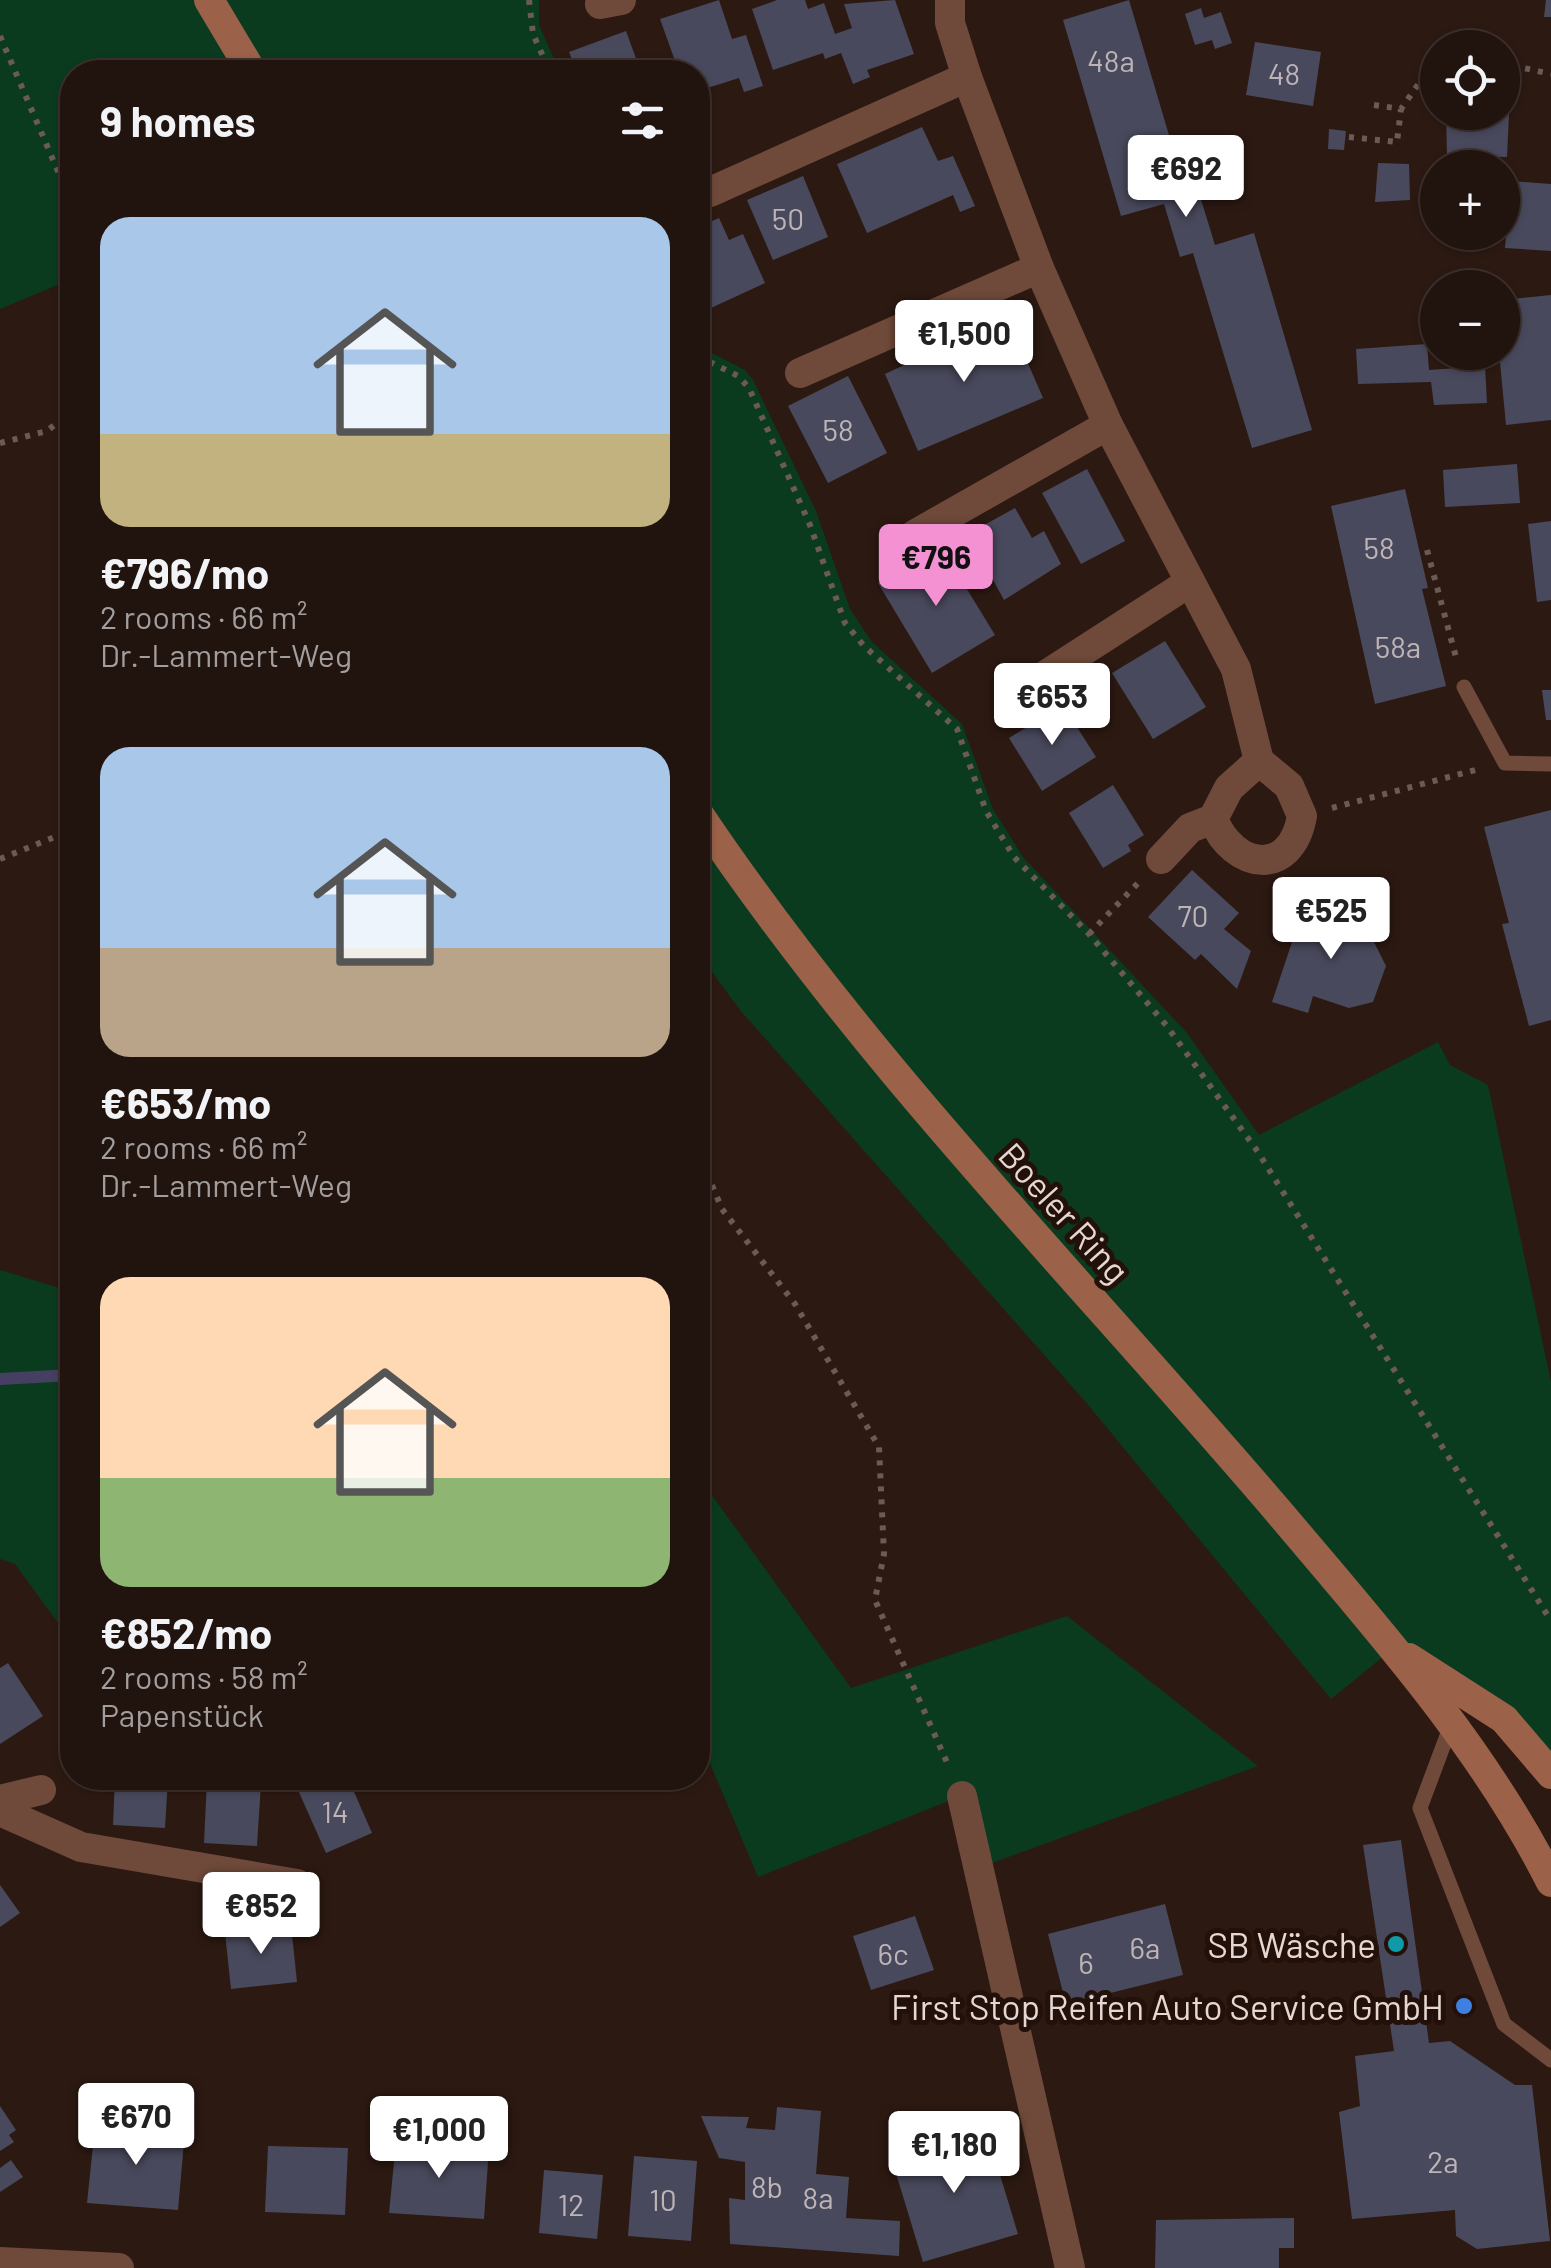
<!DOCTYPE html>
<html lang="en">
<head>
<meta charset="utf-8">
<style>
	body { margin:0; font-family:Barlow,sans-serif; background:#291c17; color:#f1f3f6; height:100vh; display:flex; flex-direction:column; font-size:38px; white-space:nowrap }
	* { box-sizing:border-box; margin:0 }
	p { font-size:32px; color:#a29e9e }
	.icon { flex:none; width:55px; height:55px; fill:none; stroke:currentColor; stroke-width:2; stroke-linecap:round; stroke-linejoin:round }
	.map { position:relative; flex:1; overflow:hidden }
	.details { position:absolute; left:60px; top:60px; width:650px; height:1730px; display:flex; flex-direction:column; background:#21130e; border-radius:40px; box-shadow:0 2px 8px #0004,0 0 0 2px #3e322e }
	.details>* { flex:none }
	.buttons { position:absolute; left:1420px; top:30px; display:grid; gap:20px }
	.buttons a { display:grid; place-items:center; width:100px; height:100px; border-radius:50%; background:#21130e; box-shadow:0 2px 8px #0004,0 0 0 2px #3e322e; font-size:50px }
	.price { position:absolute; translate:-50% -85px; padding:0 22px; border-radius:10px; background:#fff; color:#222; font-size:32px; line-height:65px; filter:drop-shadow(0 2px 5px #0008) }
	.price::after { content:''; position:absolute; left:50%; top:60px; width:30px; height:22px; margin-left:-15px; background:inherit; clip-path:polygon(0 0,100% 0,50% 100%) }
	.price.current { background:#f491d3; color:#111 }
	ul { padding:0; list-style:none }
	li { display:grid; align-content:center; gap:20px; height:530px; padding:0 40px }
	li span { display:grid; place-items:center; height:310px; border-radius:30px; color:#555 }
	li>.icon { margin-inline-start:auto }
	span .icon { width:180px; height:180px; fill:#fffc; stroke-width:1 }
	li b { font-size:42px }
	h2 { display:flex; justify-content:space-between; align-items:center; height:120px; padding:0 40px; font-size:42px }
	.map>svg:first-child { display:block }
	.green { fill:#0a3b1f }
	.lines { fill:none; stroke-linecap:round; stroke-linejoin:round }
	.stream { stroke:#454062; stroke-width:12 }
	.building { fill:#49495d }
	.path { stroke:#6c5a55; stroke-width:6; stroke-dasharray:5 8; stroke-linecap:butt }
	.lane { stroke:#6f4a3a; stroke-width:15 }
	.street { stroke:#6f4a3a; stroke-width:30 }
	.secondary { stroke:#9c6149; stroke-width:30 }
	.culture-dot { fill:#0f9aa8; stroke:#221009; stroke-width:4 }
	.shop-dot { fill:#3f7fe0; stroke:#221009; stroke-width:4 }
	.labels { text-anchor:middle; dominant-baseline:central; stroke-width:10; stroke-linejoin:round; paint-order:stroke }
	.number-label { font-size:30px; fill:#beb4b6 }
	.street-label { font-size:35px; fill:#e5d7d3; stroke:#221009 }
	.poi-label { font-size:35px; fill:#e5d7d3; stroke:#221009; text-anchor:end }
</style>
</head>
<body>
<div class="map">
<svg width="1551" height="2268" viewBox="0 0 1551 2268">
	<rect width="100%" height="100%" fill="#2c1912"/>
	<!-- green -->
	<g class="green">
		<polygon points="0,0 539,0 539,25 560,72 72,72 72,279 0,309"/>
		<polygon points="698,346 745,370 753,380 816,511 850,609 872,642 962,724 993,809 1023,857 1187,1033 1259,1135 1438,1042 1450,1065 1488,1085 1551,1382 1551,1774 1394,1648 1331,1699 1084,1400 740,1010 698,953"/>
		<polygon points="0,1270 63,1289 72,1287 72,1642 15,1564 0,1559"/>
		<polygon points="698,1476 851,1688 1067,1616 1258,1766 981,1867 961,1796 758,1877 698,1735"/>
	</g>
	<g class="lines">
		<!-- stream -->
		<polyline class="stream" points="0,1379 72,1375"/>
	</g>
	<!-- building -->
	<g class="building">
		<polygon points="719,0 732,39 746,35 763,86 744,92 739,78 698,91 698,72 679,72 660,19"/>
		<polygon points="777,0 805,0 808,9 824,3 835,34 852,28 844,4 895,0 914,54 867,70 870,77 853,84 841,53 825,59 823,53 773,70 752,9"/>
		<polygon points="1129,0 1187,196 1199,193 1215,245 1254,233 1312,430 1252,448 1193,253 1180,257 1164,204 1121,216 1063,20"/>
		<polygon points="1546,0 1551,0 1551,17 1544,17"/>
		<polygon points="1201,8 1204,18 1221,12 1232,43 1215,49 1212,40 1195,45 1185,14"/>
		<polygon points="626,31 641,72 577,72 569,52"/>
		<polygon points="1255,42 1321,52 1313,106 1246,95"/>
		<polygon points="1502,92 1510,93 1507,157 1447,156 1446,112 1502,112"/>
		<polygon points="922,127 938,161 953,156 975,206 960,212 953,195 867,233 837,164"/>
		<polygon points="1329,129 1346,131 1344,150 1328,149"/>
		<polygon points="1378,163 1409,164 1410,200 1375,202"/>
		<polygon points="803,176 828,237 773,260 747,200"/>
		<polygon points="1511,181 1551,184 1551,251 1505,248"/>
		<polygon points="719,218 729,240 743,234 765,283 698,314 698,227"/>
		<polygon points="1551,295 1551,420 1506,425 1499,352 1502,352 1502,300"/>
		<polygon points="1010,322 1043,398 918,451 885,374 988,326 990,330"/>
		<polygon points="1427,344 1429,370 1485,366 1487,403 1434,405 1431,382 1358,384 1356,349"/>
		<polygon points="848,376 887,453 828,483 788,406"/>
		<polygon points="1517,464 1520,503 1445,507 1443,470"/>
		<polygon points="1087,469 1125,541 1081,564 1042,493"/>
		<polygon points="1405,489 1428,588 1422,589 1446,686 1375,704 1331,506"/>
		<polygon points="1015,508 1032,538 1044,531 1061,564 1004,600 968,534"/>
		<polygon points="1551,521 1551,600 1537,602 1528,524"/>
		<polygon points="940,545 995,635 932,673 878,583"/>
		<polygon points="1165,641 1206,707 1153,739 1112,673"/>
		<polygon points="1542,690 1551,690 1551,720 1546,720"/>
		<polygon points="1063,705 1096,757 1042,791 1009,738"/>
		<polygon points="1113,785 1144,835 1128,845 1131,851 1103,868 1069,813"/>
		<polygon points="1551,810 1551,1020 1529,1026 1502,924 1509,923 1484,827"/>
		<polygon points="1192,870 1239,913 1224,929 1251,951 1237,989 1201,954 1195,960 1148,917"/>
		<polygon points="1334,902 1358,910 1386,966 1373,1002 1349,1008 1313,996 1308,1013 1272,1002 1303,909 1329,918"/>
		<polygon points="8,1663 43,1716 0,1744 0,1668"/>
		<polygon points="115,1778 168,1778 165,1828 113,1825"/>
		<polygon points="325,1778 348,1778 372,1833 326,1853 298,1790"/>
		<polygon points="207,1780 261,1783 257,1846 204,1843"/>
		<polygon points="1401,1840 1429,2043 1450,2041 1515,2085 1532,2085 1550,2241 1477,2249 1456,2236 1455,2210 1352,2219 1339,2112 1360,2106 1355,2056 1394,2051 1363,1845"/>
		<polygon points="0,1885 20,1913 0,1927"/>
		<polygon points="1165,1904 1183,1975 1066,2004 1048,1934"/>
		<polygon points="915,1916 934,1970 871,1990 853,1936"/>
		<polygon points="291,1925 297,1982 231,1989 225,1933"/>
		<polygon points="0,2106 16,2130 9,2135 14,2142 0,2151"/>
		<polygon points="777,2107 821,2111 816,2174 849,2177 846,2218 900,2221 899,2256 730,2244 729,2198 745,2200 745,2162 719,2158 701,2116 749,2117 746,2128 775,2130"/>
		<polygon points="95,2126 185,2131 178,2210 87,2203"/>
		<polygon points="986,2129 1018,2234 923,2262 891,2157"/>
		<polygon points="396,2142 489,2148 484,2219 389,2213"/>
		<polygon points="268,2146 348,2148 345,2215 265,2212"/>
		<polygon points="634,2156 697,2161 691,2241 628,2236"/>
		<polygon points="11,2160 23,2177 0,2192 0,2168"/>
		<polygon points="544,2170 603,2175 597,2239 539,2233"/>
		<polygon points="1294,2218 1294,2248 1279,2248 1279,2268 1155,2268 1156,2220"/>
	</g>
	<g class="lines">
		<!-- path -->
		<g class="path">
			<polyline points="529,0 533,34 550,72"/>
			<polyline points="0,36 72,204"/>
			<polyline points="1502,77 1519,67 1551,74"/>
			<polyline points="1502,86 1520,93"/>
			<polyline points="1374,105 1401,109 1424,76 1438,72"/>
			<polyline points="1349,137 1397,142 1401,109"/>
			<polyline points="698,356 738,376 749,388 810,525 845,623 864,646 957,729 986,811 1014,857 1089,934 1166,1025 1258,1152 1551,1621"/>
			<polyline points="68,417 72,431"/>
			<polyline points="0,443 47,431 72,411"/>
			<polyline points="1427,550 1457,661"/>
			<polyline points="1332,808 1479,769"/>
			<polyline points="0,859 72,830"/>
			<polyline points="1089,934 1140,881"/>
			<polyline points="698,1164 706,1171 722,1209 795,1304 879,1447 884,1554 875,1600 949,1767"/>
		</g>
		<!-- lane -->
		<g class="lane">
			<polyline points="1464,687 1505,763 1551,764"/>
			<polyline points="1451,1725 1420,1808 1504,2024 1551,2060"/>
		</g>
		<!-- street -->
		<g class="street">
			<polyline points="950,0 950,23 967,77 1039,268 1108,425 1236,669 1259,761"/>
			<polyline points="600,4 621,0"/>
			<polyline points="710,192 967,77"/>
			<polyline points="800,373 1039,268"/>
			<polyline points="914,535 1108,425"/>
			<polyline points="1015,695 1190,582"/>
			<path d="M1161 859 1190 828 1213 819 1229 788 1259 761 1289 786 1302 816C1291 878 1234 870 1213 819"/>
			<polyline points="962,1796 1070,2268"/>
			<polyline points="0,1800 41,1790"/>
			<polyline points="0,1811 81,1847 297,1884"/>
			<polyline points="0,2262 119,2268"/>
		</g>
		<!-- secondary -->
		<g class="secondary">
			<polyline points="209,0 252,72"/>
			<path d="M698 813C867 1065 1081 1280 1278 1511 1376 1627 1482 1745 1551 1882"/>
			<polyline points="1409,1658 1504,1719 1551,1774"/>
		</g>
	</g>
	<!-- markers -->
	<circle class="culture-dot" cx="1396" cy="1944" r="10"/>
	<circle class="shop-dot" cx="1464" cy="2006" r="10"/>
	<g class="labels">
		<!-- number labels -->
		<g class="number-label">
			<text x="1111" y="60">48a</text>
			<text x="1284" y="73">48</text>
			<text x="788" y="218">50</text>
			<text x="838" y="429">58</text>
			<text x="1379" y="547">58</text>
			<text x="1398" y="646">58a</text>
			<text x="1193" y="915">70</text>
			<text x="335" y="1811">14</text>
			<text x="1145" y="1947">6a</text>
			<text x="893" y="1953">6c</text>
			<text x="1086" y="1962">6</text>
			<text x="1443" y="2161">2a</text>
			<text x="767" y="2186">8b</text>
			<text x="818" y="2197">8a</text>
			<text x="663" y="2199">10</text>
			<text x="571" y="2204">12</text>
		</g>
		<!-- street labels -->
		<g class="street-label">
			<text transform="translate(1065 1212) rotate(48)">Boeler Ring</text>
		</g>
		<!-- poi labels -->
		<g class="poi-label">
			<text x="1376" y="1944">SB Wäsche</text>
			<text x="1444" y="2006">First Stop Reifen Auto Service GmbH</text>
		</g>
	</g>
</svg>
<div class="buttons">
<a><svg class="icon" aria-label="locate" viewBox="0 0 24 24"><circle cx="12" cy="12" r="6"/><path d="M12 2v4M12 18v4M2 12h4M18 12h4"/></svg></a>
<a>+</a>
<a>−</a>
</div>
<b class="price" style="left:1186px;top:220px">€692</b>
<b class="price" style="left:964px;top:385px">€1,500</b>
<b class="price current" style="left:936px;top:609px">€796</b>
<b class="price" style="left:1052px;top:748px">€653</b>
<b class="price" style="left:1331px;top:962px">€525</b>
<b class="price" style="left:261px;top:1957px">€852</b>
<b class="price" style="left:136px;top:2168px">€670</b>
<b class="price" style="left:439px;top:2181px">€1,000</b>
<b class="price" style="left:954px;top:2196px">€1,180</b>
<section class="details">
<h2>9 homes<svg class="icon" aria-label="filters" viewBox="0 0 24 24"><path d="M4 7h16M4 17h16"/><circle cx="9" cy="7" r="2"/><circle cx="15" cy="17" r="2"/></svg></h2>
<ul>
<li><span style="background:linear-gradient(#a9c7e8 70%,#c2b280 0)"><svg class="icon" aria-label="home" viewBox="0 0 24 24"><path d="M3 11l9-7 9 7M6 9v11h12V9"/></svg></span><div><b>€796/mo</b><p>2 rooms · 66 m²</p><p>Dr.-Lammert-Weg</p></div></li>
<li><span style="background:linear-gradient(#a9c7e8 65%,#b9a48a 0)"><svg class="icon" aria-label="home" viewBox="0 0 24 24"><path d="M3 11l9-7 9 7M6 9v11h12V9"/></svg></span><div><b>€653/mo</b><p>2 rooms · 66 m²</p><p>Dr.-Lammert-Weg</p></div></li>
<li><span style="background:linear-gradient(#ffd9b3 65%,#8fb573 0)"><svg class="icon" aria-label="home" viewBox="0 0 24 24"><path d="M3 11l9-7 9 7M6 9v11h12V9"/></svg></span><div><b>€852/mo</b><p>2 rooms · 58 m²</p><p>Papenstück</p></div></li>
</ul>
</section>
</div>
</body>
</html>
